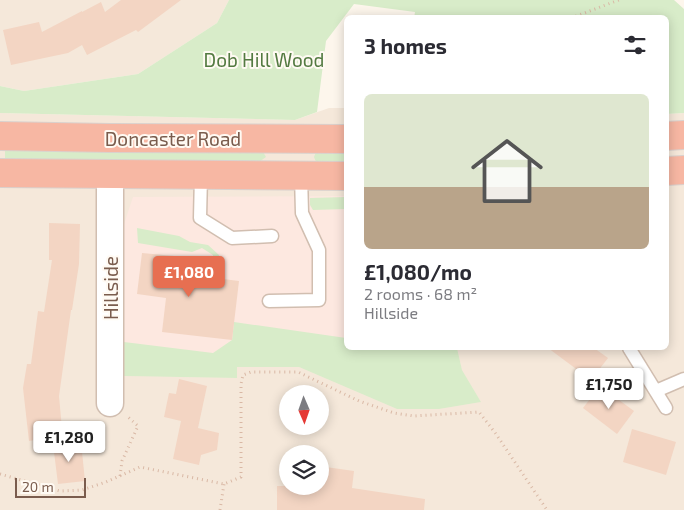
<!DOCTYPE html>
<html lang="en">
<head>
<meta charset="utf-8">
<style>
	body { margin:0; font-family:"Exo 2",sans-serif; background:#f2f2f3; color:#2b2b33; height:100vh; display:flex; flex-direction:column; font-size:19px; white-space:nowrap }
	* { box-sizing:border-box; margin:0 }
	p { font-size:16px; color:#7c7c81 }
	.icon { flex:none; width:28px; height:28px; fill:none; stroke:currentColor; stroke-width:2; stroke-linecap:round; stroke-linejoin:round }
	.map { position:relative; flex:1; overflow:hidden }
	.drawer { position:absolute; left:344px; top:15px; width:325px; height:335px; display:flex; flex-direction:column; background:#fff; border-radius:8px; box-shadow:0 2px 12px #0003 }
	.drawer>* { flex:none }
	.needle { width:32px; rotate:178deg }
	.tools { position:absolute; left:279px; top:385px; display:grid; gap:10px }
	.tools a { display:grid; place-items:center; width:50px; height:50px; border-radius:50%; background:#fff; box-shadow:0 2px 12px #0003; font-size:25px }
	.scale { position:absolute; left:15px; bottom:12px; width:71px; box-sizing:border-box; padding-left:5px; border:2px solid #7a5c4d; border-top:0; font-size:14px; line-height:18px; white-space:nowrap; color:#7a5c4d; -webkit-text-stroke:4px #fffaf3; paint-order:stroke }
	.price { position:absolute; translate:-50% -42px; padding:0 11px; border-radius:5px; background:#fff; color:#222; font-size:16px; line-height:32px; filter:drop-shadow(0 1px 2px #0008) }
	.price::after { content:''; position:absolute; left:50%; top:30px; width:15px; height:11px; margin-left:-8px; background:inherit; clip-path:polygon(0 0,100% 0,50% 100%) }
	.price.on { background:#e76f51; color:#fff }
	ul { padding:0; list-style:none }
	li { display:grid; align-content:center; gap:10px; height:265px; padding:0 20px }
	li+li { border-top:1px solid #e1e1e2 }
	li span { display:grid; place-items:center; height:155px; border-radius:8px; color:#555 }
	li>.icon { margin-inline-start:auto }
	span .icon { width:90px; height:90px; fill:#fffc; stroke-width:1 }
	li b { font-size:21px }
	h2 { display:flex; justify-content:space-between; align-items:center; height:60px; padding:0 20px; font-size:21px }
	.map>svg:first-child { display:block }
	.residential { fill:#f5e8da; fill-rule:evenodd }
	.commercial { fill:#fde8e0 }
	.green { fill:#d8ecc9 }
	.building { fill:#f3d5c3 }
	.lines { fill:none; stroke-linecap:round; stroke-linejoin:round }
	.lane-casing { stroke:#d1beb0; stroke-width:15 }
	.street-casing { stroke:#d1beb0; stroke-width:29 }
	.highway-casing { stroke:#dad1cd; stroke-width:30 }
	.path { stroke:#d9b8a5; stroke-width:3; stroke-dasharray:1 4; stroke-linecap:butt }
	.lane { stroke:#fff; stroke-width:12 }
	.street { stroke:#fff; stroke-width:26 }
	.highway { stroke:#f7b7a3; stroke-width:28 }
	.labels { text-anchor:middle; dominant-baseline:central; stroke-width:4; stroke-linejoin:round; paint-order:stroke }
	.park-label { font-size:19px; fill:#537a41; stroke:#fffaf3 }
	.street-label { font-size:19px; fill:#7a5c4d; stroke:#fffaf3 }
</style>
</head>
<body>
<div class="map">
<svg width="684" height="510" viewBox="0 0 684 510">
	<rect width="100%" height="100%" fill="#fdf6ec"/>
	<!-- residential -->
	<g class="residential">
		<polygon points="0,0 229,0 217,23 138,74 24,91 0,86"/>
		<path d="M329 108H346V348H666V114L684 113V510H0V113L295 120ZM288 394H320V426H288ZM288 454H320V486H288Z"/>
	</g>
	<!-- commercial -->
	<polygon class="commercial" points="346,196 346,348 457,348 462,370 481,402 439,409 397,409 299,367 237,367 237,378 124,376 124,224 133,197"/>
	<!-- green -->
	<g class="green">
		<polygon points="229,0 674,0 684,9 684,113 666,114 666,18 414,18 415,12 354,4 326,41 317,112 295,120 0,113 0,86 24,91 138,74 217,23"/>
		<polygon points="5,148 262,150 266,157 259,162 5,160"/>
		<polygon points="316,152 346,153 346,162 316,162 314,157"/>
		<polygon points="346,197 346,209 313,210 310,205 310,198"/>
		<polygon points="137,228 179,236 190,242 208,245 219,255 219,266 213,266 213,255 202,248 192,252 138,243"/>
		<polygon points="234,322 346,338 346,348 457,348 462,370 481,402 439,409 397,409 299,367 237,367 237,378 124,376 124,342 213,353 232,340"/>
	</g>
	<!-- building -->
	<g class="building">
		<polygon points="121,0 181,0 138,32 136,30 87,55 82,45 68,53 11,65 3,30 39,22 42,32 82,11 82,12 101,2 105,12"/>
		<polygon points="49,223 80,224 79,264 72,310 71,310 59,396 63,440 35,442 35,440 29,441 23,388 27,364 31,364 38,311 44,312 52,260 49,260"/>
		<polygon points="142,253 185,257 183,274 239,281 232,340 162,332 166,298 137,294"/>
		<polygon points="548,348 594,348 608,358 591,380"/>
		<polygon points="179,379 207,386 198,428 219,433 217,450 201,455 199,465 173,459 181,421 164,417 169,393 176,394"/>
		<polygon points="600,386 634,411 617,434 583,408"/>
		<polygon points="632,429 676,442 666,475 623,462"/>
		<polygon points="81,442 85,481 58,484 53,444"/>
		<polygon points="326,467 354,471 352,488 425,499 424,510 277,510 277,486 323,486"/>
	</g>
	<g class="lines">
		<!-- lane casing -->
		<g class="lane-casing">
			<g id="lane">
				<polyline points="201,175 200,218 232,238 272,236"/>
				<polyline points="269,301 319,300 319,250 302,213 301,175"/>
				<polyline points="629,348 666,408"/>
				<polyline points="656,391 684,379"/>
			</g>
		</g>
		<!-- street casing -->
		<g class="street-casing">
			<polyline id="street" points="110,174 110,403"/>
		</g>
		<!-- highway casing -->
		<g class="highway-casing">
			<g id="highway">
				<polyline points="0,136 110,138 346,139"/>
				<polyline points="666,136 684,135"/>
				<polyline points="666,171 684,170"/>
				<polyline points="0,173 346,176"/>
			</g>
		</g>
		<!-- path -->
		<g class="path">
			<polyline points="571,18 619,0"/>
			<polyline points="0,474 60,491 82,490 106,482 140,467 224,484 241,477 241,384 243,375 251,372 298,372 359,401 394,413 414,416 479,412 496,434 547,510"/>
			<polyline points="120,476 122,461 138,426 128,417"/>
			<polyline points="220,510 224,484"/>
		</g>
		<!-- lane -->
		<use href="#lane" class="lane"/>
		<!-- street -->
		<use href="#street" class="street"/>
		<!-- highway -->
		<use href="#highway" class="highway"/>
	</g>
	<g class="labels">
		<!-- park labels -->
		<g class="park-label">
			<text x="264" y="59">Dob Hill Wood</text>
		</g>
		<!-- street labels -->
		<g class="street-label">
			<text x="173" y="138">Doncaster Road</text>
			<text transform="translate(110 288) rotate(-90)">Hillside</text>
		</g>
	</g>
</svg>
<div class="tools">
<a><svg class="needle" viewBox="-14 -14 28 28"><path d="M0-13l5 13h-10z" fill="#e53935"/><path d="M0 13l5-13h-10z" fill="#7c7c81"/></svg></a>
<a><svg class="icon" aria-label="layers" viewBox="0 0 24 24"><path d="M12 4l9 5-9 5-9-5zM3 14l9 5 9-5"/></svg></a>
</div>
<div class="scale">20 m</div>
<b class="price on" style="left:189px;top:298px">£1,080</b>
<b class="price" style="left:609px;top:410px">£1,750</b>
<b class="price" style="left:69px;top:463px">£1,280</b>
<section class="drawer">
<h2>3 homes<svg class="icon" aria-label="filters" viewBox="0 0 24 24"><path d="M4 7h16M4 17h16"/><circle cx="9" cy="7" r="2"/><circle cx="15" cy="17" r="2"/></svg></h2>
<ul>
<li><span style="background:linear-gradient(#dfe7d0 60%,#b9a48a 0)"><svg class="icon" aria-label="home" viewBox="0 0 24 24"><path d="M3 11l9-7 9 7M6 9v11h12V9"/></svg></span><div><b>£1,080/mo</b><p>2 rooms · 68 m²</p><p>Hillside</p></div></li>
</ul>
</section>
</div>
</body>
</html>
